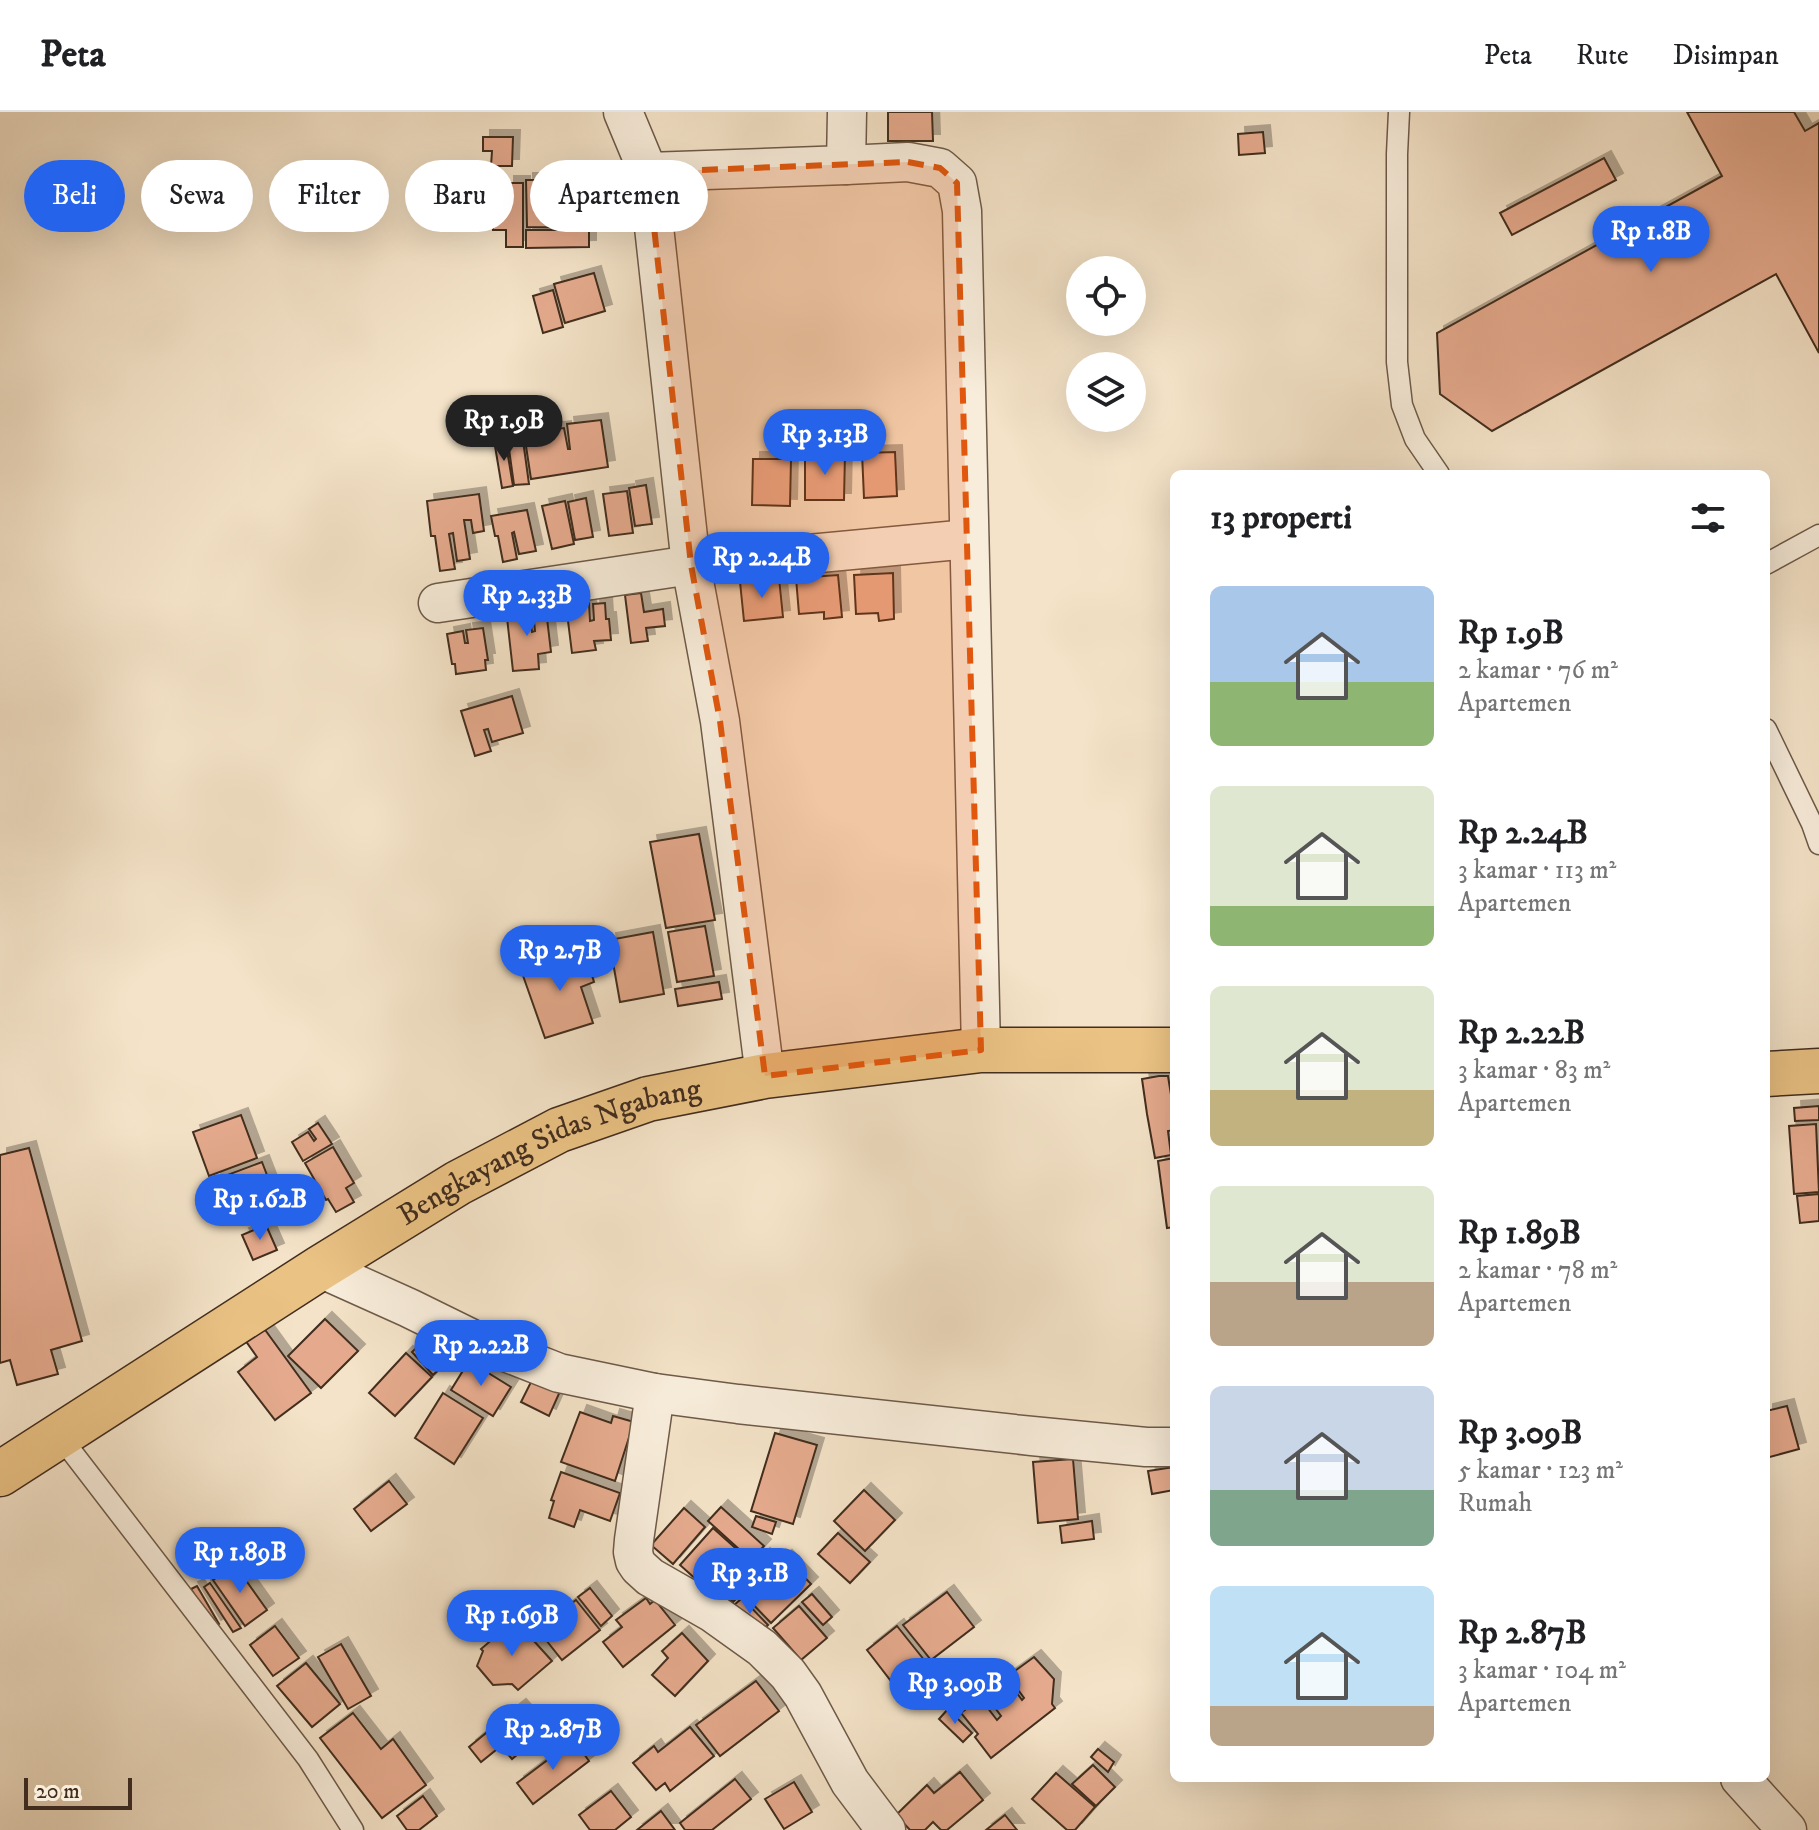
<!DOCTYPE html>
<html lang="id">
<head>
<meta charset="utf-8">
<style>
	body { margin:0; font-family:"IM FELL DW Pica",serif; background:#f2f2f2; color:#202124; height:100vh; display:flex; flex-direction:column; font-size:30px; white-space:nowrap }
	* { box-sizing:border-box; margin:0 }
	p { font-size:26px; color:#757577 }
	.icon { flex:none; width:44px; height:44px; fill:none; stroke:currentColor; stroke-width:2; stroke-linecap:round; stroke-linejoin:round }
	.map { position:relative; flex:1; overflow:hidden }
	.details { position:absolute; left:1170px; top:358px; width:600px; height:1312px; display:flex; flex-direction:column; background:#fff; border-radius:12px; box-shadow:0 8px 32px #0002 }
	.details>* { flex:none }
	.hud { position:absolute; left:24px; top:48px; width:760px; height:72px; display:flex; gap:16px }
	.fabs { position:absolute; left:1066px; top:144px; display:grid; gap:16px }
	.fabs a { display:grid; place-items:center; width:80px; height:80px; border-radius:50%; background:#fff; box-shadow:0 8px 32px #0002; font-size:40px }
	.scale { position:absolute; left:24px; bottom:20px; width:108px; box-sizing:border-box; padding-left:8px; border:4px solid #422d1f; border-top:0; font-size:22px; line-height:28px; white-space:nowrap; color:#422d1f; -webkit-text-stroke:6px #f8eddb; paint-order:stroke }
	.price { position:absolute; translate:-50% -68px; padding:0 18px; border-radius:28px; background:#2563eb; color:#fff; font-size:26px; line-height:52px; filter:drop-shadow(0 2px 4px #0008) }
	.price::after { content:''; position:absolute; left:50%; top:48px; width:24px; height:18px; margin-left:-12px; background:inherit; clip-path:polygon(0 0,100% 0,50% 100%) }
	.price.active { background:#222; color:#fff }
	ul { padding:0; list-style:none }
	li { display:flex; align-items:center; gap:24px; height:200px; padding:0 40px }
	li span { display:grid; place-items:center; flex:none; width:224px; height:160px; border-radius:12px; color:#555 }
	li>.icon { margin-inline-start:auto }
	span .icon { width:96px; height:96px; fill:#fffc; stroke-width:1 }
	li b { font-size:34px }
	h2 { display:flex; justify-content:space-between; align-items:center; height:96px; padding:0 40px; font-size:34px }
	.chip { padding:0 28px; border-radius:36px; background:#fff; box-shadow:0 8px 32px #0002; font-size:28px; line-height:72px }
	.chip.active { background:#2563eb; color:#fff }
	header { display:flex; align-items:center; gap:48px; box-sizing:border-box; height:112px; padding:0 40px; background:#fff; border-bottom:2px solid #e0e0e0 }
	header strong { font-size:38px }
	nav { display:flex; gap:44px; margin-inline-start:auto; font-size:28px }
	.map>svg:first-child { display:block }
	.building { fill:#e5aa8d; stroke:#422d1f; stroke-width:2; filter:url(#shadow) }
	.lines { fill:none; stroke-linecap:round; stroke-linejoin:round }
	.lane-casing { stroke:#6e5a49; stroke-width:23 }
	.street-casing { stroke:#6e5a49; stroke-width:41 }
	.highway-casing { stroke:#422d1f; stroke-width:47 }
	.lane { stroke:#f8eddb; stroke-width:20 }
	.street { stroke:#f8eddb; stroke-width:38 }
	.highway { stroke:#eac284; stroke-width:44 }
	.marked { fill:#e0570d; fill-opacity:0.2; stroke:#e0570d; stroke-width:6; stroke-dasharray:16 10; stroke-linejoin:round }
	.labels { text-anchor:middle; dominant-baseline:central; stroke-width:6; stroke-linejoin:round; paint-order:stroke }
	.street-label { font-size:30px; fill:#422d1f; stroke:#f8eddb }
</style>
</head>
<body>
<header>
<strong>Peta</strong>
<nav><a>Peta</a><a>Rute</a><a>Disimpan</a></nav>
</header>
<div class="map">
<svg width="1819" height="1718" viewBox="0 0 1819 1718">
	<defs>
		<filter id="shadow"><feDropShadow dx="7" dy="-7" stdDeviation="0" flood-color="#0004"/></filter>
	</defs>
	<rect width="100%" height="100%" fill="#f4e3c8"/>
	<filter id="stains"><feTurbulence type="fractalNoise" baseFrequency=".0025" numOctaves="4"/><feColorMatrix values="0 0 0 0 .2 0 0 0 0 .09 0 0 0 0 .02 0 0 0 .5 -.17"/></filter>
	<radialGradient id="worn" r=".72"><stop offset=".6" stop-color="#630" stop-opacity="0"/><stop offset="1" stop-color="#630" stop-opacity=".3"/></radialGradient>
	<!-- building -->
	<g class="building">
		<polygon points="888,0 932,0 933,29 888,29"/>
		<polygon points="1687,0 1794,0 1805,19 1819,11 1819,241 1776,162 1492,319 1440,282 1437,221 1722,64"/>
		<polygon points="1263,20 1265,41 1239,43 1238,22"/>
		<polygon points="483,25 513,25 512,54 491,54 492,39 483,39"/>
		<polygon points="1604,46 1616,68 1512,123 1500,101"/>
		<polygon points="526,68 552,68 552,73 596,74 595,102 588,103 588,116 527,115"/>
		<polygon points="507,71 523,71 523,135 506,135 506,118 493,118 492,91 507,91"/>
		<polygon points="526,118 589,118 589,135 526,136"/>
		<polygon points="594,161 605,199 565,211 554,172"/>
		<polygon points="553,178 563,215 543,221 533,184"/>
		<polygon points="601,308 608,355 531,367 524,321 564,316 568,337 570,337 567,312"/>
		<polygon points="522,321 529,372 514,373 507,323"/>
		<polygon points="505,326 513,374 502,376 494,328"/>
		<polygon points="895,340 897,384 864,386 862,341"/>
		<polygon points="805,341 845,342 844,388 805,388"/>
		<polygon points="753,347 791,347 790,394 752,393"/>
		<polygon points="646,373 652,412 635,414 629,376"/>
		<polygon points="627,379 633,421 609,424 603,382"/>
		<polygon points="479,382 484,419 473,421 471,408 464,408 470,447 457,449 453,421 449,422 455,457 440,459 435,424 431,424 427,389"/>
		<polygon points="586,386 593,425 575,428 568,390"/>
		<polygon points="565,389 574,432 552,437 542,394"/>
		<polygon points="527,398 536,439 519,442 514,420 512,421 517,447 503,450 498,424 495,424 491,404"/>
		<polygon points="893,461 894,507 879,509 878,501 856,502 854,463"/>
		<polygon points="838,463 842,505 824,507 824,500 799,502 796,466"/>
		<polygon points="779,466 783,505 744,509 740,470"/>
		<polygon points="641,481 644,500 663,497 665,514 646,516 648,529 631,531 625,483"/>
		<polygon points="589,491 590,509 594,508 593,492 605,491 606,507 609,507 611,528 594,529 596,538 572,541 566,493"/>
		<polygon points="529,495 532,520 535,519 533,499 546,498 551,540 538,542 539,557 513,559 506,497"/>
		<polygon points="483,516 488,548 485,548 486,558 456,562 455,552 452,552 447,522 463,519 465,531 468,531 466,518"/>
		<polygon points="512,584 523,621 492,630 488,617 484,618 491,639 475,644 461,599"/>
		<polygon points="699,722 715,808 666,816 650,730"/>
		<polygon points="705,814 714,864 677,870 668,820"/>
		<polygon points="653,820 664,882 620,890 609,828"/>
		<polygon points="584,837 594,870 581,875 593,911 545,926 521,858"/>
		<polygon points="719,870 722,887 678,894 675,877"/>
		<polygon points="1159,964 1168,964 1172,989 1174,989 1174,1018 1168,1019 1171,1043 1155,1046 1147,1002 1142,967"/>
		<polygon points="1819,994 1819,1008 1795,1009 1794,996"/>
		<polygon points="241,1003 257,1046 209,1064 193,1020"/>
		<polygon points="318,1011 332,1032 303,1049 292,1030 308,1020 314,1029 316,1027 309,1017"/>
		<polygon points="1816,1012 1819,1080 1794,1082 1789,1014"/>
		<polygon points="333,1035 354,1071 346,1076 354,1090 336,1100 328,1087 326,1088 305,1051"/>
		<polygon points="29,1036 82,1229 51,1238 58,1262 17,1273 10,1248 0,1251 0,1043"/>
		<polygon points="1174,1046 1174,1115 1167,1116 1158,1049"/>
		<polygon points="262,1050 275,1084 226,1101 214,1068"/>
		<polygon points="1819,1082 1819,1109 1800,1111 1797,1084"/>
		<polygon points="266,1113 277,1138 253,1148 242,1123"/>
		<polygon points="325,1207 358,1239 321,1276 288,1244"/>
		<polygon points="263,1215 311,1281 275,1308 238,1260 257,1245 245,1228"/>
		<polygon points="428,1225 450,1247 433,1263 412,1240"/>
		<polygon points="406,1241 432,1265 395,1304 369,1281"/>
		<polygon points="469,1249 511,1275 493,1304 451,1278"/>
		<polygon points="535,1262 562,1275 549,1304 521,1290"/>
		<polygon points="443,1281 483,1306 454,1352 415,1326"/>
		<polygon points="1787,1294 1799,1337 1766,1346 1766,1299"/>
		<polygon points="580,1300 611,1311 613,1304 634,1310 615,1369 561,1350"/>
		<polygon points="775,1321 817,1333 793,1412 751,1399"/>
		<polygon points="1073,1347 1078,1407 1038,1411 1033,1350"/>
		<polygon points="1174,1355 1174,1378 1152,1382 1148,1359"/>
		<polygon points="561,1360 620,1381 610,1409 580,1398 574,1415 549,1406 554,1389 551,1388"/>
		<polygon points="389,1369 407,1392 371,1419 354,1397"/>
		<polygon points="864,1378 895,1408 865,1439 834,1409"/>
		<polygon points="721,1395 764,1434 751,1448 708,1409"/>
		<polygon points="684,1396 705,1415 673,1452 651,1433"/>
		<polygon points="756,1404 776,1410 772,1422 752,1415"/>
		<polygon points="1092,1409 1094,1427 1062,1431 1060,1414"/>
		<polygon points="713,1416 752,1451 718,1487 680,1453"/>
		<polygon points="838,1421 870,1450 850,1471 818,1442"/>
		<polygon points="763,1443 771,1451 733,1490 726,1483"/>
		<polygon points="785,1445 811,1472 771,1511 744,1483"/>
		<polygon points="235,1453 267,1498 245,1514 213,1468"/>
		<polygon points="210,1471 241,1516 233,1520 204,1475"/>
		<polygon points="197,1474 219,1512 214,1515 191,1477"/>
		<polygon points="590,1476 612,1504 601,1514 578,1485"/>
		<polygon points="947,1480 974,1515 931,1548 903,1513"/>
		<polygon points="812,1482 832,1505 823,1513 802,1490"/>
		<polygon points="646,1486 650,1492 655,1488 675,1513 623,1555 603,1530 622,1515 616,1508"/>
		<polygon points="742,1486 768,1513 758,1523 732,1495"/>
		<polygon points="576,1488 600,1518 562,1548 538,1518"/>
		<polygon points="799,1494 827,1526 801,1548 773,1516"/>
		<polygon points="515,1508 552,1549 518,1578 512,1572 493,1573 477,1554 483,1539 481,1537"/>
		<polygon points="275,1514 299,1546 273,1564 250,1533"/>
		<polygon points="897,1514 925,1549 894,1573 867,1538"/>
		<polygon points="682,1521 708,1549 675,1584 652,1563 668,1546 662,1539"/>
		<polygon points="341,1532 371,1584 348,1597 318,1545"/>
		<polygon points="1034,1545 1054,1567 1052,1592 1055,1596 991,1646 975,1625 978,1622 961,1601 980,1586 997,1608 1001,1604 984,1581 1005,1565 1022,1588 1024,1586 1008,1564"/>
		<polygon points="306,1551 340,1592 312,1615 277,1574"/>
		<polygon points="756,1569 779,1599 720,1644 696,1613"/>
		<polygon points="519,1594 543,1621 512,1647 501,1634 481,1650 469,1635"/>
		<polygon points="948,1597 972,1621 963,1630 939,1607"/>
		<polygon points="353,1601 381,1637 393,1627 426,1673 382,1706 320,1626"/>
		<polygon points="690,1615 714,1644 670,1679 665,1671 656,1678 633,1651 654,1634 658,1640"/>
		<polygon points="574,1628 589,1649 533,1692 517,1671"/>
		<polygon points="1098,1637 1114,1650 1108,1660 1091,1645"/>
		<polygon points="1093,1653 1115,1675 1096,1694 1072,1672"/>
		<polygon points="960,1660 983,1688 947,1718 941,1718 933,1710 925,1718 910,1718 896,1703 927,1673 934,1681"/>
		<polygon points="1056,1661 1095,1695 1075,1718 1067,1718 1032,1687"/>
		<polygon points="735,1667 751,1687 712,1718 685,1718 680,1711"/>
		<polygon points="794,1670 812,1700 784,1717 765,1687"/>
		<polygon points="611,1679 631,1705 615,1718 590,1718 579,1703"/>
		<polygon points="423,1684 437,1704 419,1718 407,1718 397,1704"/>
		<polygon points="661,1699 675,1718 637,1718"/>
		<polygon points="1005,1703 1017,1718 986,1718"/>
	</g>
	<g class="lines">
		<!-- lane casing -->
		<g class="lane-casing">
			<g id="lane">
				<polyline points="1399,0 1397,42 1397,250 1402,293 1415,327 1439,362"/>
				<polyline points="1766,452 1819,423"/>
				<polyline points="1766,617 1812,712 1819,732"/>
				<polyline points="59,1323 308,1647 353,1718"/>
			</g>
		</g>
		<!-- street casing -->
		<g class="street-casing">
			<g id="street">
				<polyline points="623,0 648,60 691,453 720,609 765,964"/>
				<polyline points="846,53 908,50 940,56 957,71 962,99 981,938"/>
				<polyline points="648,60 846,53 847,0"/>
				<polyline points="438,491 691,453 969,427"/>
				<polyline points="320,1156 409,1196 470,1226 559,1261 655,1281 738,1292 1032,1324 1146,1335 1174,1335"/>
				<polyline points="655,1281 634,1428 633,1440 635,1449 639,1455 650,1465 713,1501 762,1536 788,1562 803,1583 850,1670 886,1718"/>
				<polyline points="1740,1666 1787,1718"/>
			</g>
		</g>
		<!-- highway casing -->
		<g class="highway-casing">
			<g id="highway">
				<polyline points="1766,962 1819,959"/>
				<path id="s1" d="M0 1362 320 1156 458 1071 559 1018 648 987 765 964 981 938H1174"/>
			</g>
		</g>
		<!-- lane -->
		<use href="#lane" class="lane"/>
		<!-- street -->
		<use href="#street" class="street"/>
		<!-- highway -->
		<use href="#highway" class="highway"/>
	</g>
	<!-- marked area -->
	<path class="marked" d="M908 50 940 56 957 71 981 938 765 964 720 609 691 453 648 60Z"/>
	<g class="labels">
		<!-- street labels -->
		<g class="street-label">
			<text stroke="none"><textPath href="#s1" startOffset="640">Bengkayang Sidas Ngabang</textPath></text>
		</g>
	</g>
	<rect width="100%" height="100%" filter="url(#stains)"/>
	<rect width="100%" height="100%" fill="url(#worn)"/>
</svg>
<div class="fabs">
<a><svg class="icon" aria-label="locate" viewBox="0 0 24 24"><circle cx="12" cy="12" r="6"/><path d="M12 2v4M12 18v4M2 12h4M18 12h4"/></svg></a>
<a><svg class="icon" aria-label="layers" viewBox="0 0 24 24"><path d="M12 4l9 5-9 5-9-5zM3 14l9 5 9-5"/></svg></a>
</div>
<div class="scale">20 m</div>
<b class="price" style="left:1651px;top:162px">Rp 1.8B</b>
<b class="price active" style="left:504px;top:351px">Rp 1.9B</b>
<b class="price" style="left:825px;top:365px">Rp 3.13B</b>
<b class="price" style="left:762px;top:488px">Rp 2.24B</b>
<b class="price" style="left:527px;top:526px">Rp 2.33B</b>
<b class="price" style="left:560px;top:881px">Rp 2.7B</b>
<b class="price" style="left:260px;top:1130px">Rp 1.62B</b>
<b class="price" style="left:481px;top:1276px">Rp 2.22B</b>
<b class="price" style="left:240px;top:1483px">Rp 1.89B</b>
<b class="price" style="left:750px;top:1504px">Rp 3.1B</b>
<b class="price" style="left:512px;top:1546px">Rp 1.69B</b>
<b class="price" style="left:955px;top:1614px">Rp 3.09B</b>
<b class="price" style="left:553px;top:1660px">Rp 2.87B</b>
<div class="hud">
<a class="chip active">Beli</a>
<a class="chip">Sewa</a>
<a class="chip">Filter</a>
<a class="chip">Baru</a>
<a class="chip">Apartemen</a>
</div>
<section class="details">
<h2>13 properti<svg class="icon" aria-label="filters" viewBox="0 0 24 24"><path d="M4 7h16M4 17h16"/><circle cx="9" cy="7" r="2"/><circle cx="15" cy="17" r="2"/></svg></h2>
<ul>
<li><span style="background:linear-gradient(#a9c7e8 60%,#8fb573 0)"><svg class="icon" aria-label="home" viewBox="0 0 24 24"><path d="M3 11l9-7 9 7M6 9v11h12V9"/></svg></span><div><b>Rp 1.9B</b><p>2 kamar · 76 m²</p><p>Apartemen</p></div></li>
<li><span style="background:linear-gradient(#dfe7d0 75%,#8fb573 0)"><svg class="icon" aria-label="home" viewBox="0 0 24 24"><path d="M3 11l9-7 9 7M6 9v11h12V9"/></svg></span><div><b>Rp 2.24B</b><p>3 kamar · 113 m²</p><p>Apartemen</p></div></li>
<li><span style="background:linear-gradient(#dfe7d0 65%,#c2b280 0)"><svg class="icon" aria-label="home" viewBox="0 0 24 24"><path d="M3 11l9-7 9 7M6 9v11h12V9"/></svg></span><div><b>Rp 2.22B</b><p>3 kamar · 83 m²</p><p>Apartemen</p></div></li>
<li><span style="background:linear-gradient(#dfe7d0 60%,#b9a48a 0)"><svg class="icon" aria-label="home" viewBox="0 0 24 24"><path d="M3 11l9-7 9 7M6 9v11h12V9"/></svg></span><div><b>Rp 1.89B</b><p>2 kamar · 78 m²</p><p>Apartemen</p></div></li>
<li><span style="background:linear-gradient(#c9d6e8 65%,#7fa58c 0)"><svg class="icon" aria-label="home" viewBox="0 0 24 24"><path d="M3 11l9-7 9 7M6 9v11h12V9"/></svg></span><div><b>Rp 3.09B</b><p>5 kamar · 123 m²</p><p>Rumah</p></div></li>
<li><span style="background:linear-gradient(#bfe0f5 75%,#b9a48a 0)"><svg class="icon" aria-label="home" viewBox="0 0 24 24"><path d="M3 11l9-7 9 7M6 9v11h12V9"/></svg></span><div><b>Rp 2.87B</b><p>3 kamar · 104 m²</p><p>Apartemen</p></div></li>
</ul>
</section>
</div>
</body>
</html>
